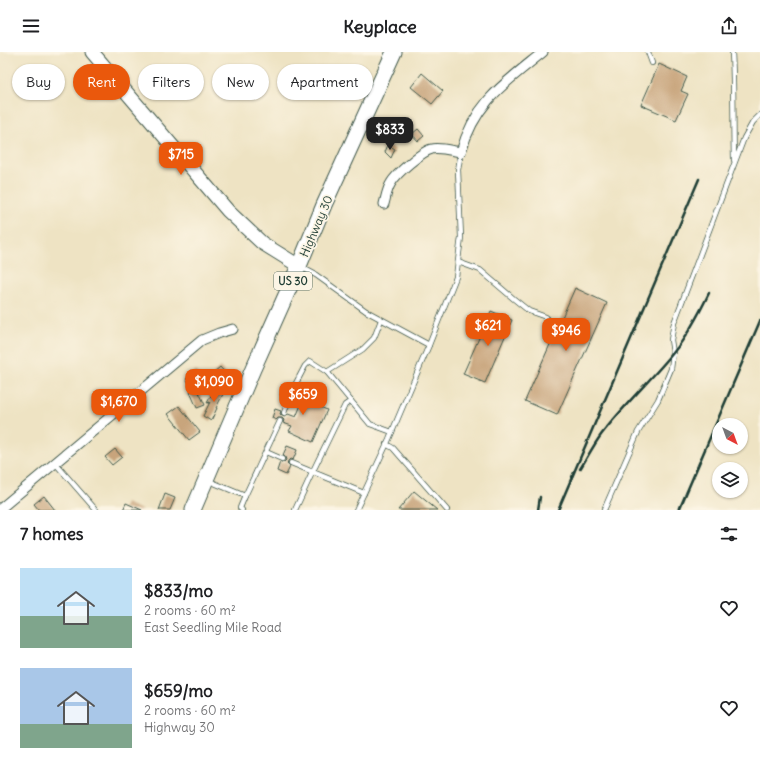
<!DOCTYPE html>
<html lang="en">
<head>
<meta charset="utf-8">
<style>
	body { margin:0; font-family:Delius,sans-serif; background:#f2f2f2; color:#202124; height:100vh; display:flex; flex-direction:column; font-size:15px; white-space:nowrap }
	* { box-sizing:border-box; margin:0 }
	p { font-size:13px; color:#757577 }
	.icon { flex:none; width:22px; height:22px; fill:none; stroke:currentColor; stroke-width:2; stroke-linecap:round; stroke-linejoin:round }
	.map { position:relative; height:458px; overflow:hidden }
	.details { display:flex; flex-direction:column; background:#fff; flex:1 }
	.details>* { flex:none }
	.hud { position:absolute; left:12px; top:12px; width:400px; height:36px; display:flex; gap:8px }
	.needle { width:26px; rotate:139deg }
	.buttons { position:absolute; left:712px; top:366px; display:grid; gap:8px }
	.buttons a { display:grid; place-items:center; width:36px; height:36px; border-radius:50%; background:#fff; box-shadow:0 1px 3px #0004; font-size:20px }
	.price { position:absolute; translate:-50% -34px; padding:0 9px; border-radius:8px; background:#ea580c; color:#fff; font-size:13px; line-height:26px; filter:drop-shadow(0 1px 2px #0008) }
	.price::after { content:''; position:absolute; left:50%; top:24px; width:12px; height:9px; margin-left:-6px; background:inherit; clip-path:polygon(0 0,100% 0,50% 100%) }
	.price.active { background:#222; color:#fff }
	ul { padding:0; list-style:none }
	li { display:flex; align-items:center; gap:12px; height:100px; padding:0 20px }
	li span { display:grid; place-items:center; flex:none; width:112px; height:80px; border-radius:0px; color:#555 }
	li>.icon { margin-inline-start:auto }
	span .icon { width:48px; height:48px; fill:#fffc; stroke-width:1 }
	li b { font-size:17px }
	h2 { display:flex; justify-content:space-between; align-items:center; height:48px; padding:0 20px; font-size:17px }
	.pill { padding:0 14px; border-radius:18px; background:#fff; box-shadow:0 1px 3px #0004; font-size:14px; line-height:36px }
	.pill.active { background:#ea580c; color:#fff }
	header { display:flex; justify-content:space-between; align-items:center; height:52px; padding:0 20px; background:#fff; font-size:18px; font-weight:700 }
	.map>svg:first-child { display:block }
	.building { fill:#c8a47b }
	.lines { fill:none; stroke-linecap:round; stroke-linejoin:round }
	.service-casing { stroke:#3e5649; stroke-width:6 }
	.minor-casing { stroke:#3e5649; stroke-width:11 }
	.secondary-casing { stroke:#3e5649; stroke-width:15 }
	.trunk-casing { stroke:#3e5649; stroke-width:17 }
	.service { stroke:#fff; stroke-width:4.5 }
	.minor { stroke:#fff; stroke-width:9 }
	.secondary { stroke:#fff; stroke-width:13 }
	.trunk { stroke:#fff; stroke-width:15 }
	.rail { stroke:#1f3d34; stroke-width:2.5 }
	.labels { text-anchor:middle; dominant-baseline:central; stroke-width:3.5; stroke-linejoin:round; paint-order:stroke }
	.shield { fill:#fcf5e5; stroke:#617469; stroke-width:1 }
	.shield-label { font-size:11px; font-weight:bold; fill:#1f3d34 }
	.street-label { font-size:12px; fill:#1f3d34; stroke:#fcf5e5 }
</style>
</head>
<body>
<header><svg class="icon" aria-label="menu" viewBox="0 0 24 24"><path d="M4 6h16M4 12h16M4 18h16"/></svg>Keyplace<svg class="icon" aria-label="share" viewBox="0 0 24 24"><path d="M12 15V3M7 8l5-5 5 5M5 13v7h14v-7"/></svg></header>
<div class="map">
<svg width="760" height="458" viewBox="0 0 760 458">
	<rect width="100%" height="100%" fill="#fcf5e5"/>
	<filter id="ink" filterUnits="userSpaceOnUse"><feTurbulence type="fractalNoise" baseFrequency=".025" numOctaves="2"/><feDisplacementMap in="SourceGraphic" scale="8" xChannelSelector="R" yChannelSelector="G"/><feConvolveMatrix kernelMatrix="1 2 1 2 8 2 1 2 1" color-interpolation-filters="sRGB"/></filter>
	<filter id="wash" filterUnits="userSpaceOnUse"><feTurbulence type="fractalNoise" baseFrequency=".012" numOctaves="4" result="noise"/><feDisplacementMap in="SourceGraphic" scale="16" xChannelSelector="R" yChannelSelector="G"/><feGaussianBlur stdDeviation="0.9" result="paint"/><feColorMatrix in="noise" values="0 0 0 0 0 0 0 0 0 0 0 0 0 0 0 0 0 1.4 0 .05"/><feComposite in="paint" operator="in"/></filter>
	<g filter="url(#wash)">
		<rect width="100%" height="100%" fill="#eee3c3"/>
		<g id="blocks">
			<!-- building -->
			<g class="building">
				<polygon points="659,12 687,25 681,39 688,42 676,68 641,53"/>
				<polygon points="422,21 443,39 432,52 411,35"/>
				<polygon points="418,77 424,84 418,89 412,82"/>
				<polygon points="388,93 395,97 391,106 385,100"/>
				<polygon points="575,236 607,251 557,363 525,349"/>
				<polygon points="491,259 512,268 485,331 463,322"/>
				<polygon points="220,315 229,325 222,331 213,321"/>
				<polygon points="196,318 202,326 192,334 186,327"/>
				<polygon points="217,333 225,338 216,356 217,356 211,369 203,364 210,350 207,351"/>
				<polygon points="285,333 290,336 290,339 292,340 295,340 296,339 302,342 300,346 327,358 313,390 289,379 292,374 283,371 284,368 282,366 278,366 276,368 272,366 275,357 281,359 280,362 282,364 285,365 288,362 296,365 301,353 292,349 293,346 291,344 288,343 286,346 280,343"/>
				<polygon points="197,336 205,353 197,356 190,340"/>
				<polygon points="179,354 200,380 189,388 168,362"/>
				<polygon points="287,394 297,398 293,408 290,407 288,409 287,412 290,415 286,423 277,419 280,410 284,410 286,408 285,405 283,403"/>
				<polygon points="115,397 122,405 112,413 105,405"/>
				<polygon points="414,439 437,458 398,458"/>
				<polygon points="165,442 175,446 170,458 159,458"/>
				<polygon points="44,444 55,458 39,458 34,452"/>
				<polygon points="126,451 142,458 123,458"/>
			</g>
		</g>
	</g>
	<g filter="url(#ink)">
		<use href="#blocks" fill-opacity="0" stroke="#3e5649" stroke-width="1"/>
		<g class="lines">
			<!-- service casing -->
			<g class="service-casing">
				<g id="service">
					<polyline points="648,0 652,11"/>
					<path d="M732 0C734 36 733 72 734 108"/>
					<polyline points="458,210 480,218 514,247 529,259 546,265"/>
					<polyline points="301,215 316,223 366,259 429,293"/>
					<polyline points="327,320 370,372 392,380"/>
					<polyline points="293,337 305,314 310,309 327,320 363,297 374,286 381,268"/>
					<polyline points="284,361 289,347"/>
					<polyline points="386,392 393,396 447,458"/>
					<polyline points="266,400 282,407"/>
					<polyline points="55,411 96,458"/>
					<polyline points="291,411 364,441"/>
					<polyline points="207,428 245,444 240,456 242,458"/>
					<polyline points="245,444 280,369"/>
					<polyline points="295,458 313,419 345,353 351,349"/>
					<polyline points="356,458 389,387 429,293 456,225 461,185 458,118 461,100"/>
					<polyline points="604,458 638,380 658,348 671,317 673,301 671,288 674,271 744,86 753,70 760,63"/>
				</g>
			</g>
			<!-- minor casing -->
			<g class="minor-casing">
				<g id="minor">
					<path d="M384 152C386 145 387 137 391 131 396 122 422 99 432 97 440 95 453 99 461 100 475 50 505 31 543 0"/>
					<polyline points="0,457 202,288 219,281 233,277"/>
				</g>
			</g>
			<!-- secondary casing -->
			<g class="secondary-casing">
				<polyline id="secondary" points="92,0 228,159 262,191 299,214"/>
			</g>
			<!-- trunk casing -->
			<g class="trunk-casing">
				<polyline id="trunk" points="193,458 253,317 299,214 324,153 394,0"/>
			</g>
			<!-- service -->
			<use href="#service" class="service"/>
			<!-- minor -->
			<use href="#minor" class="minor"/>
			<!-- secondary -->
			<use href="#secondary" class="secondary"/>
			<!-- trunk -->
			<use href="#trunk" class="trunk"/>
			<!-- rail -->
			<g class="rail">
				<path d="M580 417C587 406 593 394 601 383 623 354 650 329 673 301 688 283 699 262 709 241"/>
				<polyline points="538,458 540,445"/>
				<polyline points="558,458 699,127"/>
				<polyline points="679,458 760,269"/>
			</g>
		</g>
	</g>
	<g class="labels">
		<!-- shield labels -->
		<rect class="shield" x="274" y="220" width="38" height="18" rx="3"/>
		<g class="shield-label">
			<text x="293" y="229">US 30</text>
		</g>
		<!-- street labels -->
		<g class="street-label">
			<text transform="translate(316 174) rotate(-67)">Highway 30</text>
		</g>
	</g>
</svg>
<div class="buttons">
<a><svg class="needle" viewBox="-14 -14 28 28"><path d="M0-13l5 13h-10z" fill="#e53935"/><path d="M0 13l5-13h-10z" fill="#757577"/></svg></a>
<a><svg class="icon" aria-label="layers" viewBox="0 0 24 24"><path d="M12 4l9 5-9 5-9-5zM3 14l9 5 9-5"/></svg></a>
</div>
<b class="price active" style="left:390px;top:99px">$833</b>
<b class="price" style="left:181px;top:124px">$715</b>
<b class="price" style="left:488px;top:295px">$621</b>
<b class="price" style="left:566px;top:300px">$946</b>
<b class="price" style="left:214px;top:351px">$1,090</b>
<b class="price" style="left:303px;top:364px">$659</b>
<b class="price" style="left:119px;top:371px">$1,670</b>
<div class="hud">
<a class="pill">Buy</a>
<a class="pill active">Rent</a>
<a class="pill">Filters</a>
<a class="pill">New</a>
<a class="pill">Apartment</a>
</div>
</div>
<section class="details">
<h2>7 homes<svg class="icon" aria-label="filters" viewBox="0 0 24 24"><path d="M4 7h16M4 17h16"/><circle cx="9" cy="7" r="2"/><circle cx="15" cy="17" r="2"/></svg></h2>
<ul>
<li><span style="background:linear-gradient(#bfe0f5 60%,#7fa58c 0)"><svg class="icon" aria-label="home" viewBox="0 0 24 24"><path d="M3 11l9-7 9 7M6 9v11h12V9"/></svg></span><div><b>$833/mo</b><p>2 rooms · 60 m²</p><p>East Seedling Mile Road</p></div><svg class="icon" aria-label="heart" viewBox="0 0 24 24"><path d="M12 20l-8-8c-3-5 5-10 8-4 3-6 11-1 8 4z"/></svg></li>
<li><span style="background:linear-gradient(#a9c7e8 70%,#7fa58c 0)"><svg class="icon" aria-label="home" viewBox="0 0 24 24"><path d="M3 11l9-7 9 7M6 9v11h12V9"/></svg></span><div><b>$659/mo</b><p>2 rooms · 60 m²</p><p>Highway 30</p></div><svg class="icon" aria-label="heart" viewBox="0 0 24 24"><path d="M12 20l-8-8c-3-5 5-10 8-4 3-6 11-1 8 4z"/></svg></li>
</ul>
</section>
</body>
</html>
